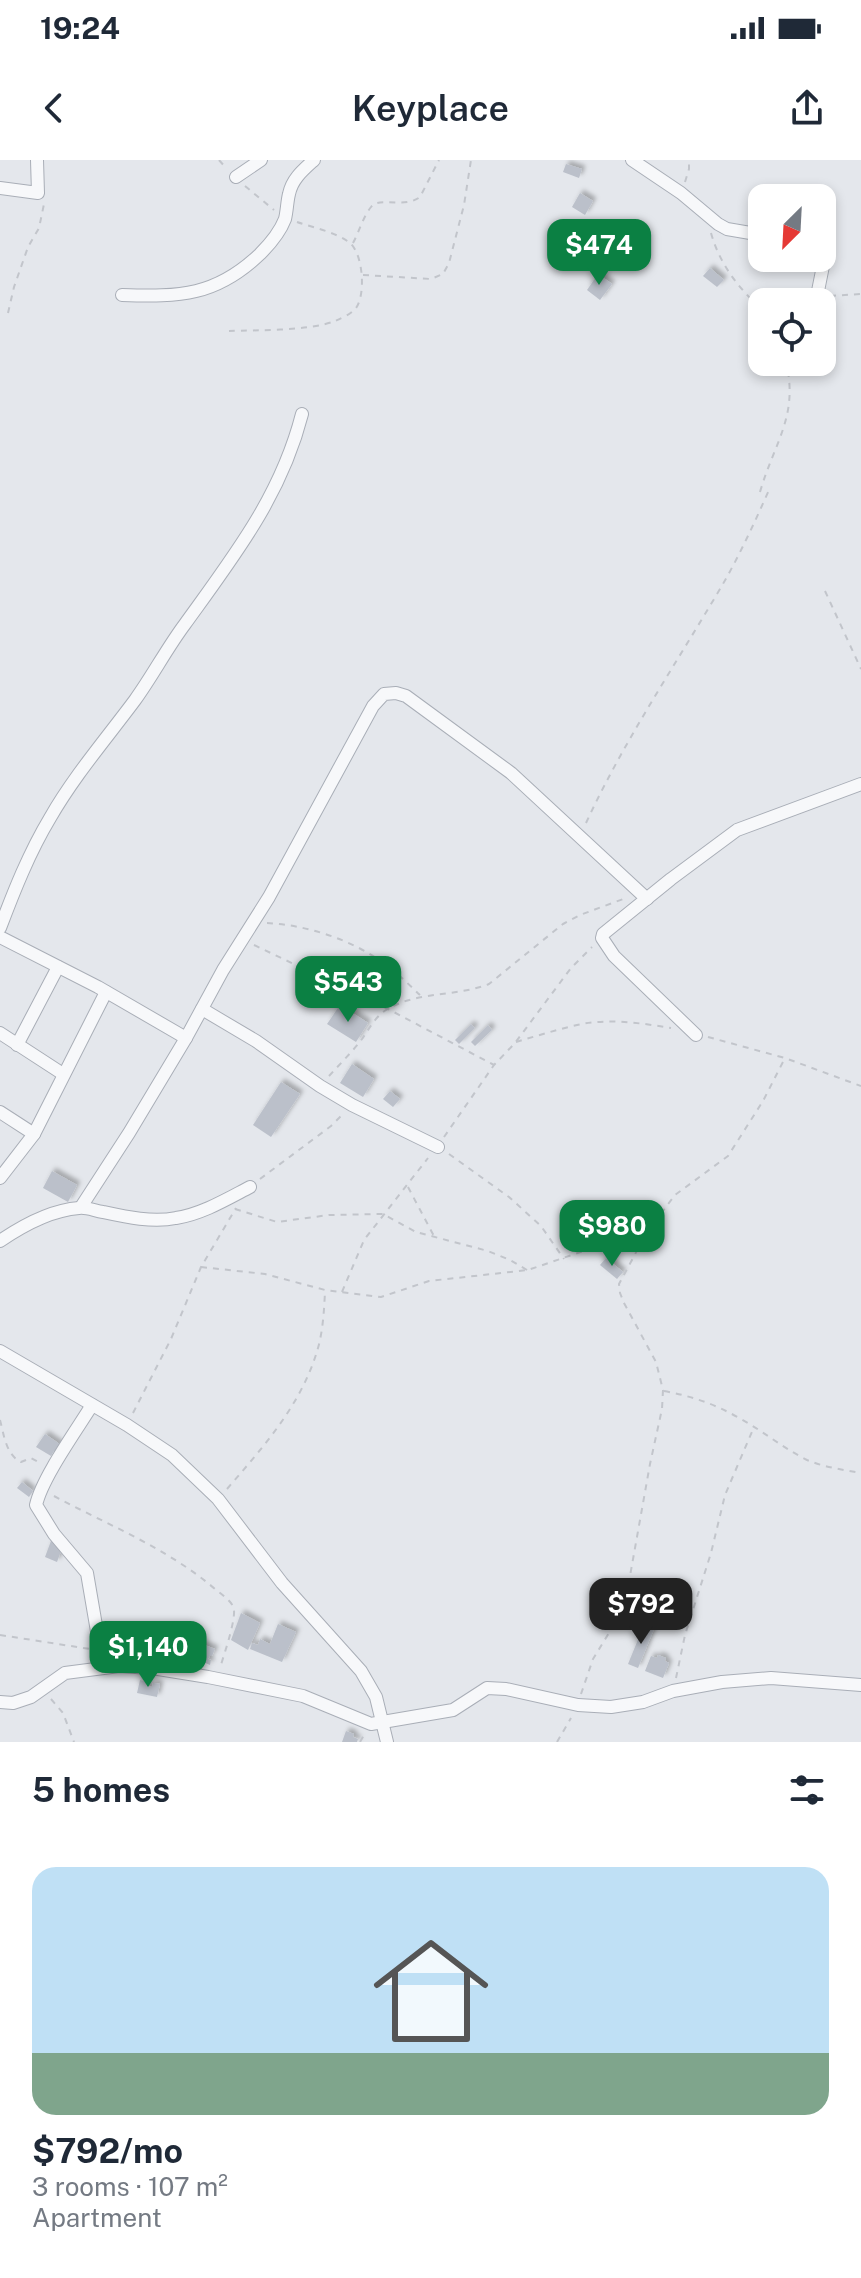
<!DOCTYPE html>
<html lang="en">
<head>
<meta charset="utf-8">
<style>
	body { margin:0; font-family:"Public Sans",sans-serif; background:#f6f6f7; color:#1f2937; height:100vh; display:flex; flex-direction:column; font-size:30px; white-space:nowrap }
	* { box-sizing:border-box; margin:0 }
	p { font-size:26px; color:#747a83 }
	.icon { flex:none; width:44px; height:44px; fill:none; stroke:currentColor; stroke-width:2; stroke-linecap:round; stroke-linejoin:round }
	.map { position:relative; height:1582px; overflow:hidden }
	.side { display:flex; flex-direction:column; background:#fff; flex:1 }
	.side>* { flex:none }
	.needle { width:52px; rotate:204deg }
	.controls { position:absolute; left:748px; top:24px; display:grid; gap:16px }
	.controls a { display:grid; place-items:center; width:88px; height:88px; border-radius:16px; background:#fff; box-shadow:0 4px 12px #0003; font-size:40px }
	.price { position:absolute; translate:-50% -68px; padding:0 18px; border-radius:16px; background:#0b8043; color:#fff; font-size:26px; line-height:52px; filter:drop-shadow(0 2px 4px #0008) }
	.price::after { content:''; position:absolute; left:50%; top:48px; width:24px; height:18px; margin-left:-12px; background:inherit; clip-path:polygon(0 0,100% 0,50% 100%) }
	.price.active { background:#222; color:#fff }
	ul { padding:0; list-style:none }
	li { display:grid; align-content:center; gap:16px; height:424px; padding:0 32px }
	li span { display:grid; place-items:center; height:248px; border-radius:24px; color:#555 }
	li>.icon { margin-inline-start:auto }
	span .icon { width:144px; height:144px; fill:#fffc; stroke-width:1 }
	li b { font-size:34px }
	h2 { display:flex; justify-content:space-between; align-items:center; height:96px; padding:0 32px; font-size:34px }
	.status { display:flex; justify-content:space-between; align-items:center; height:56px; padding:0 40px; background:#fff; direction:ltr }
	.status svg { height:22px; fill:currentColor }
	header { display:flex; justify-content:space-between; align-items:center; height:104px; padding:0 32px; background:#fff; font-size:36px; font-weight:600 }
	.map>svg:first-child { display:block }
	.building { fill:#bbc0ca; filter:url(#shadow) }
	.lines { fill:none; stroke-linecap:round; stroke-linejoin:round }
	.street-casing { stroke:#a9aeb7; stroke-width:14 }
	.path { stroke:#c2c5cb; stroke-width:2; stroke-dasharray:6 6; stroke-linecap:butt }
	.street { stroke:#f7f8fa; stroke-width:12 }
</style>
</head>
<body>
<div class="status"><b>19:24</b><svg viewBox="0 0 49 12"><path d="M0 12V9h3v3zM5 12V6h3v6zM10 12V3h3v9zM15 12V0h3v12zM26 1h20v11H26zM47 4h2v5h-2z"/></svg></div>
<header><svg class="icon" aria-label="back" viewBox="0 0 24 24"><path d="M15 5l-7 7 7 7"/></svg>Keyplace<svg class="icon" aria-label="share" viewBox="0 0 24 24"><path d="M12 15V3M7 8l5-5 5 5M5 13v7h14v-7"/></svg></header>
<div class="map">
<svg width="861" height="1582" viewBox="0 0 861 1582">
	<defs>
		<filter id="shadow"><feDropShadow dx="3.5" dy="-3.5" stdDeviation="2" flood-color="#0004"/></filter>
	</defs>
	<rect width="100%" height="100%" fill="#e4e7ec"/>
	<!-- building -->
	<g class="building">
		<polygon points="566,4 582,9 579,18 563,12"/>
		<polygon points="580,33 593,41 585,55 572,47"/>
		<polygon points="710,108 724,120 717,127 703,116"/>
		<polygon points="598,114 612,124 600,140 587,130"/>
		<polygon points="340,845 368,863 356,882 327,864"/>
		<polygon points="471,864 475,868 459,884 455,880"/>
		<polygon points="488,865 492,870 475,886 471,882"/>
		<polygon points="352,904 374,919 363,937 340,923"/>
		<polygon points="281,922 300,934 271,977 253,965"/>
		<polygon points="390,931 400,939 393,947 383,939"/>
		<polygon points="52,1011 77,1025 68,1042 43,1028"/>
		<polygon points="606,1098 623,1112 617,1119 600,1105"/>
		<polygon points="45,1274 61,1285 57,1293 54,1291 51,1296 36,1287"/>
		<polygon points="22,1322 33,1331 29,1337 17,1328"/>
		<polygon points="51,1381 56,1383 55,1385 62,1388 57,1402 45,1397"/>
		<polygon points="241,1453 260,1463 248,1490 231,1480"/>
		<polygon points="278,1464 296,1472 282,1502 250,1489 252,1483 258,1485 260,1479 270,1484"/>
		<polygon points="644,1465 654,1469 638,1508 628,1504"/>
		<polygon points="192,1481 197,1483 198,1481 203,1482 202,1484 215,1489 212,1496 210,1496 208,1499 211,1500 210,1505 187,1495"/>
		<polygon points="658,1495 666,1498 665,1501 669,1503 663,1518 645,1511 651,1496 657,1498"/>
		<polygon points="140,1520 147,1522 146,1526 152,1527 153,1523 160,1524 157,1537 137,1533"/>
		<polygon points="346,1571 354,1574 353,1577 358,1579 357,1582 342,1582"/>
	</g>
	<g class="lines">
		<!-- street casing -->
		<g class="street-casing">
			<g id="street">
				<polyline points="632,0 681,33 718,64 727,69 762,75"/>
				<polyline points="236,17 261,0"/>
				<polyline points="0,28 38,33 37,0"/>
				<path d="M122 135C180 137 216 136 260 94 270 84 280 72 285 59 287 51 287 42 289 34 292 19 303 10 314 0"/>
				<polyline points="817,136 825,96 825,90 822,84"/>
				<path d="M0 768C14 731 29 693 50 658 74 616 106 579 135 540 153 515 167 488 185 464 234 396 281 336 302 254"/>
				<polyline points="0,777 98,827 186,878"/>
				<polyline points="202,849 256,881 320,926 352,945 438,987"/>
				<polyline points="0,873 63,914"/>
				<polyline points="696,875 614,796 602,778 603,774 671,719 737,670 861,624"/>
				<polyline points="17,885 58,807"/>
				<polyline points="0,952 34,974"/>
				<polyline points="0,1018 34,974 106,832"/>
				<polyline points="81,1047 129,973 186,878 223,810 269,737 373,546 384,534 396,533 406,536 511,613 647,739"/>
				<path d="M0 1081C22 1066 52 1050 79 1048 87 1047 95 1051 103 1052 126 1057 153 1063 176 1058 202 1054 227 1039 250 1027"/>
				<polyline points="0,1191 127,1265 172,1295 218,1339 282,1423 361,1511 376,1537 387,1582"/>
				<path d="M92 1245C76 1271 42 1318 36 1345L54 1374 87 1413 99 1483 103 1491 119 1506"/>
				<polyline points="0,1542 13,1543 31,1537 65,1513 119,1506 152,1508 208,1517 303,1536 371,1564 453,1550 487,1528 506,1529 578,1545 611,1547 643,1542 673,1531 722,1522 771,1518 861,1525"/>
			</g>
		</g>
		<!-- path -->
		<g class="path">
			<polyline points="219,0 226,8"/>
			<polyline points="685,22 689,9 689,0"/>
			<polyline points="245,26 274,50"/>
			<path d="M711 73C720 105 738 127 762 150"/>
			<path d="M353 83C359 72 363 57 371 47 379 36 404 49 420 37L439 0"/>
			<polyline points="363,115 431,119 443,114 449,103 464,45 471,0"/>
			<polyline points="830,136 861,134"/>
			<polyline points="769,142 781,138 804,137"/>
			<polyline points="8,153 14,127 28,87 39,68 44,44"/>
			<path d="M229 171C257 170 310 171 335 161 342 158 351 154 356 148 366 134 363 94 350 83 336 72 314 68 297 62"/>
			<path d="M760 332C774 283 799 256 786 202"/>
			<polyline points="825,431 861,509"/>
			<path d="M586 663C623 583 672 510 717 434 737 401 753 366 769 330"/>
			<path d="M267 763C306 765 350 779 382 802 396 811 408 824 420 835"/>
			<polyline points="254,785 388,849 494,905"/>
			<polyline points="708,877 785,898 861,926"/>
			<path d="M516 882C536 876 556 870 577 865 607 858 641 863 671 868"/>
			<path d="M329 916C340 904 352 892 362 879 369 869 375 857 386 850 416 831 456 837 489 824L563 764 580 755 626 738"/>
			<polyline points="444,977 494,905 515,883 571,808 592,787"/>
			<polyline points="449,994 509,1037 541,1066 564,1099"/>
			<polyline points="260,1019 331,966 343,954"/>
			<polyline points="408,1027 435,1078"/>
			<polyline points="235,1049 277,1062 329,1055 383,1054 416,1072 488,1091 510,1100 527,1110"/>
			<polyline points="201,1107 265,1114 325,1130 381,1137 429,1121 528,1110 607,1083 646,1073"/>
			<polyline points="342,1132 364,1080 428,998"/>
			<path d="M664 1231C691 1236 715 1244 739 1258 763 1271 783 1288 807 1300 824 1307 843 1310 861 1313"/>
			<polyline points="133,1253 171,1179 201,1107 236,1048"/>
			<path d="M0 1260C4 1275 6 1295 21 1302L31 1298 42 1304"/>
			<path d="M227 1329C264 1286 302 1244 318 1188 323 1170 324 1151 325 1132"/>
			<path d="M54 1336C108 1365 167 1388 215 1429 220 1433 229 1439 233 1446 238 1455 224 1494 221 1505"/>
			<polyline points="0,1475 90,1489"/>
			<polyline points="676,1518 685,1475 711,1393 725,1335 754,1267"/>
			<polyline points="581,1534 593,1499 620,1455 630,1416 650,1304 662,1249 663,1230 656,1202 624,1143 620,1133 619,1124 647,1072 675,1035 728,996 763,941 785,898"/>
			<polyline points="51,1539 63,1553 74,1582"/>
			<polyline points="360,1582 364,1575"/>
			<polyline points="557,1582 571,1558"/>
		</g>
		<!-- street -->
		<use href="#street" class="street"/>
	</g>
</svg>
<div class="controls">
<a><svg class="needle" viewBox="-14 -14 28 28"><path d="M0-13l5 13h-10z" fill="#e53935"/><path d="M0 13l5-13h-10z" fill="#747a83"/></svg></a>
<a><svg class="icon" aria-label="locate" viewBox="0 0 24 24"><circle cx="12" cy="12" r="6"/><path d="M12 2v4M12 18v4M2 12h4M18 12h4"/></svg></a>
</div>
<b class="price" style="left:599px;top:127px">$474</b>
<b class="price" style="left:348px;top:864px">$543</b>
<b class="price" style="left:612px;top:1108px">$980</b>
<b class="price active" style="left:641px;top:1486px">$792</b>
<b class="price" style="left:148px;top:1529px">$1,140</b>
</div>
<section class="side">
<h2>5 homes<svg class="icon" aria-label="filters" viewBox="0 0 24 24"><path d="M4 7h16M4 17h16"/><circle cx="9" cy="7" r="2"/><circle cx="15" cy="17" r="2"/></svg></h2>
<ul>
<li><span style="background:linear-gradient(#bfe0f5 75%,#7fa58c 0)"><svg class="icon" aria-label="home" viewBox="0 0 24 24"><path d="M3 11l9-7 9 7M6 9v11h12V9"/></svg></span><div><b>$792/mo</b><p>3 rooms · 107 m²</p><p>Apartment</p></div></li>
</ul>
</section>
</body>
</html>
